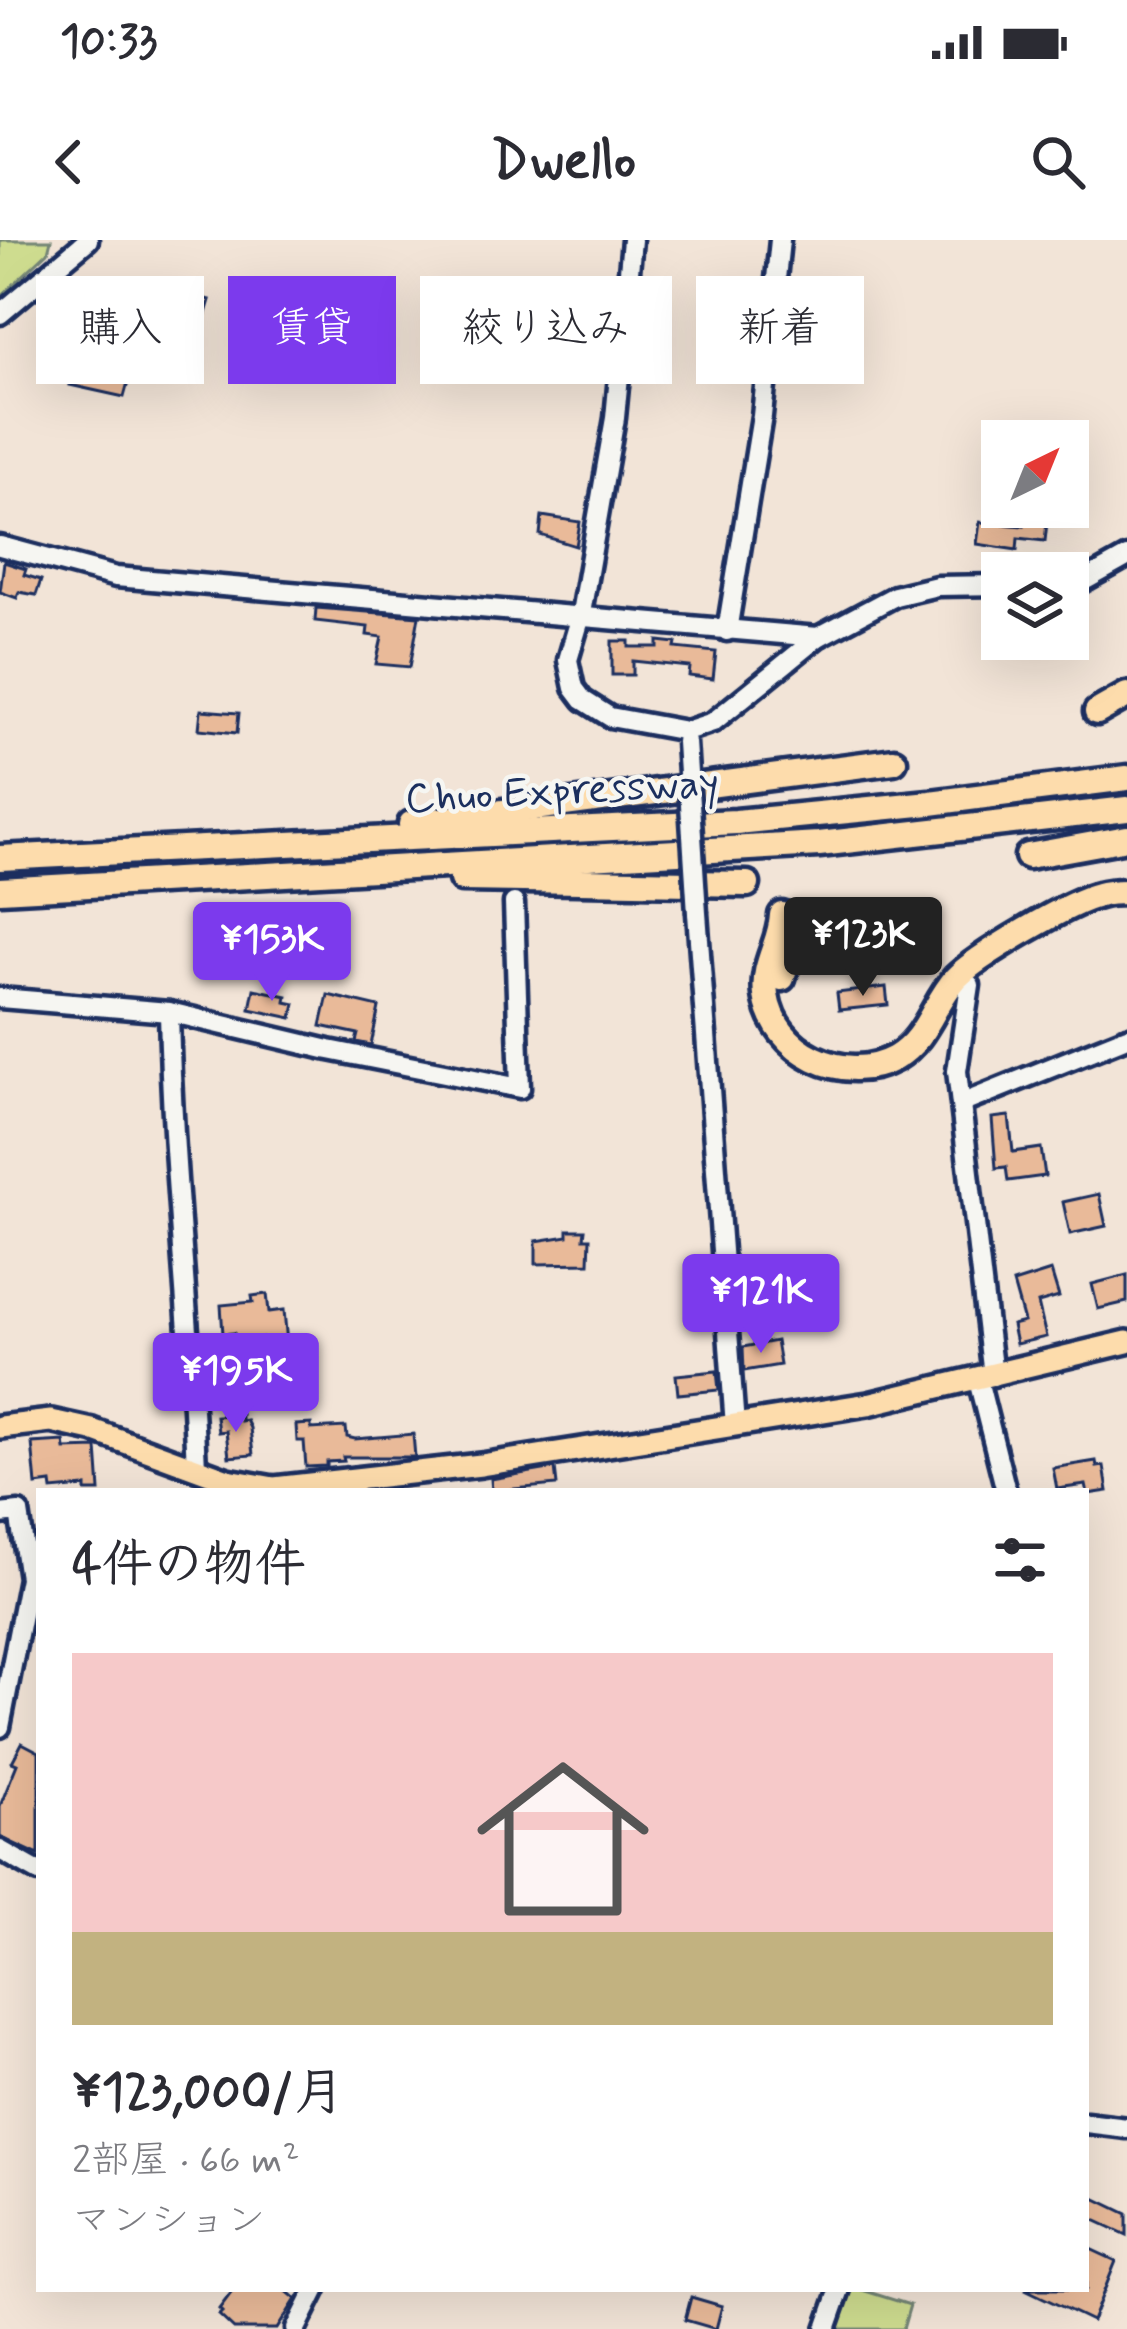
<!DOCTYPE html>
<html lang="ja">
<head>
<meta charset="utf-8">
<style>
	body { margin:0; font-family:Mynerve,"Klee One",sans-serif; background:#f7f7f7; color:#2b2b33; height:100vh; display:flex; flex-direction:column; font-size:45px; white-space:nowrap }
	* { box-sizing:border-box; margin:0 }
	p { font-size:39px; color:#7c7c81 }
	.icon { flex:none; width:66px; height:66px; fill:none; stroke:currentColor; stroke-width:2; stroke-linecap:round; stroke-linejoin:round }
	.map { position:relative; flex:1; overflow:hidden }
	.panel { position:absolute; left:36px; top:1248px; width:1053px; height:804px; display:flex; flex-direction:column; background:#fff; border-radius:0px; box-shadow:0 12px 48px #0002 }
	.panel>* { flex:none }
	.top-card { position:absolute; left:36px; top:36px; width:1056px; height:108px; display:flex; gap:24px }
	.needle { width:78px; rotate:43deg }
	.tools { position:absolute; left:981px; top:180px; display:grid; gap:24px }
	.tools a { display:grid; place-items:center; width:108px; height:108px; border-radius:0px; background:#fff; box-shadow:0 12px 48px #0002; font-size:60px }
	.price { position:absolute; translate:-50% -102px; padding:0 27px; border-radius:12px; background:#7c3aed; color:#fff; font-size:39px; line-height:78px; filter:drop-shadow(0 3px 6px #0008) }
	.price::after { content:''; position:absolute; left:50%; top:72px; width:36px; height:27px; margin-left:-18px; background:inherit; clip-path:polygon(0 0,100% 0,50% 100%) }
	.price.selected { background:#222; color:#fff }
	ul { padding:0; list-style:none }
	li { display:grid; align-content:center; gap:24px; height:636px; padding:0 36px }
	li span { display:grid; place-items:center; height:372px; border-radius:0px; color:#555 }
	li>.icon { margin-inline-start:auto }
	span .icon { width:216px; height:216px; fill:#fffc; stroke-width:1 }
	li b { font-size:51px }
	h2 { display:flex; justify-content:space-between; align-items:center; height:144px; padding:0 36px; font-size:51px }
	.pill { padding:0 42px; border-radius:0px; background:#fff; box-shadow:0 12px 48px #0002; font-size:42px; line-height:108px }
	.pill.selected { background:#7c3aed; color:#fff }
	.status { display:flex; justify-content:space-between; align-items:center; height:84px; padding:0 60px; background:#fff; direction:ltr }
	.status svg { height:33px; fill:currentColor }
	header { display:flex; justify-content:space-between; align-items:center; height:156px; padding:0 36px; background:#fff; font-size:54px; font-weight:800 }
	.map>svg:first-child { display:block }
	.green { fill:#cedc8f; stroke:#748676; stroke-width:3 }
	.building { fill:#e9ba99; stroke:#1b2f5e; stroke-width:3 }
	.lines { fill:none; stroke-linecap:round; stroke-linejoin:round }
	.minor-casing { stroke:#1b2f5e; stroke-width:27 }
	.major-casing { stroke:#1b2f5e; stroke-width:30 }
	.highway-casing { stroke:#1b2f5e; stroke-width:33 }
	.minor { stroke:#f6f6f2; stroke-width:18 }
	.major { stroke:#fddcac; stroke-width:21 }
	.highway { stroke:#fddcac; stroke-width:24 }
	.minor-bridge-casing { stroke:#1b2f5e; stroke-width:27; stroke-linecap:butt }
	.minor-bridge { stroke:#f6f6f2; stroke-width:18 }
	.labels { text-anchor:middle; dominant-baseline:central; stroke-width:9; stroke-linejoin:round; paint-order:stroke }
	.street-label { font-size:42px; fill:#1b2f5e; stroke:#f6f6f2 }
</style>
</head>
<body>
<div class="status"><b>10:33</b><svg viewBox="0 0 49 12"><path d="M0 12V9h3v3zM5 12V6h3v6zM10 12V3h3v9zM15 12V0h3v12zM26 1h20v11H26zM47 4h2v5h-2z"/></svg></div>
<header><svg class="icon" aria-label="back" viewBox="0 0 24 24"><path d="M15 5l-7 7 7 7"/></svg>Dwello<svg class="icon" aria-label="search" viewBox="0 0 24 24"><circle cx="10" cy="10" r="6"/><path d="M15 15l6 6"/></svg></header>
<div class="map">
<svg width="1127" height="2089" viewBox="0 0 1127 2089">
	<rect width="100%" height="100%" fill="#f2e4d7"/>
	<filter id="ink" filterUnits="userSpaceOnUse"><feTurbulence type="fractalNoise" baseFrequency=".00833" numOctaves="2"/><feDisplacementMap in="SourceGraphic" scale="24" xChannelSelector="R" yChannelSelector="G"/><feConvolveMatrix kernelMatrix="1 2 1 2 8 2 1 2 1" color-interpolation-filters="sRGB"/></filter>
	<g filter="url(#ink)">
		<!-- green -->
		<g class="green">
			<polygon points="0,0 51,0 48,12 0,57"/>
			<polygon points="846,2049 859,2049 910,2065 903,2089 833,2089"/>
		</g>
		<!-- building -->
		<g class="building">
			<polygon points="351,50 381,56 375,87 384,89 381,104 317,91 323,66 347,67"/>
			<polygon points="194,56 210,60 197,103 155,87 164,64 189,74"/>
			<polygon points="77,115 106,122 107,116 139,123 136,136 130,135 124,157 70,145"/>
			<polygon points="542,276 580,282 576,306 540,295"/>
			<polygon points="1024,279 1047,282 1045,301 1018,298 1017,310 977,304 980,282 1024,286"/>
			<polygon points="4,322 26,329 24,335 41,340 36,355 19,352 17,358 0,352"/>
			<polygon points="316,368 419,376 410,427 376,424 382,397 367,395 368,387 315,381"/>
			<polygon points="612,401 629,401 629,407 658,407 658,401 676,403 675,408 716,412 713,439 689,436 690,427 633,421 633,435 612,435"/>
			<polygon points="201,470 239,473 237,493 199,489"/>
			<polygon points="886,747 888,765 839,770 837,753"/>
			<polygon points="254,749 287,756 286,762 295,764 292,778 250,769"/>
			<polygon points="328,755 379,767 371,805 356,802 358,794 321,786"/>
			<polygon points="1009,876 1013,912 1041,908 1045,936 1008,941 1006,927 996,928 992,878"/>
			<polygon points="1099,954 1106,986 1070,994 1063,962"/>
			<polygon points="568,990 585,990 584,998 590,998 589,1023 536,1024 536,1001 568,996"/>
			<polygon points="1051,1031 1059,1057 1038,1063 1046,1097 1016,1104 1012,1085 1024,1082 1013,1043"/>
			<polygon points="1127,1035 1127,1062 1098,1069 1092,1044"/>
			<polygon points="267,1054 269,1072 284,1070 288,1115 268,1117 266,1098 234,1101 234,1093 223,1094 221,1065 253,1062 252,1056"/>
			<polygon points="776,1101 780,1125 744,1131 743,1107"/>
			<polygon points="717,1131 719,1150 678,1154 676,1135"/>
			<polygon points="241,1174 241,1181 246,1180 250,1188 253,1215 229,1217 226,1191 218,1192 216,1176"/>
			<polygon points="311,1184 311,1189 346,1187 347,1197 355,1199 413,1194 415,1217 343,1217 344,1221 327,1222 327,1226 306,1227 304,1201 297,1201 296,1185"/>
			<polygon points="64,1201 65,1209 97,1208 100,1251 86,1251 86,1247 52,1250 51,1243 36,1245 32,1203"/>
			<polygon points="1096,1221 1097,1227 1104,1226 1108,1251 1088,1254 1086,1245 1057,1249 1053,1228"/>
			<polygon points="555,1228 557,1245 492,1251 491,1239"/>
			<polygon points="22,1503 39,1512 39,1615 0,1597 0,1566 17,1524 12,1522"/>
			<polygon points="1086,1954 1127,1974 1127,1995 1086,1976"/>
			<polygon points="1086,2007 1116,2021 1092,2081 1025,2049 1086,2049"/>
			<polygon points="234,2049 284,2049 296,2059 277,2089 234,2089 219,2075 222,2072 219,2069"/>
			<polygon points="691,2057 722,2066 716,2089 685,2080"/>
		</g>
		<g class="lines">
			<!-- minor casing -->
			<g class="minor-casing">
				<g id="minor">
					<polyline points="632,0 615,178 580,379 568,420 574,448 583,460 610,477 686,491 713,482 818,397 895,356 937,346 1002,345"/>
					<polyline points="0,74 88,0"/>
					<polyline points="0,306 116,337 818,397"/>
					<polyline points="1068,350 1127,317"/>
					<polyline points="727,391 762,176 780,0"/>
					<polyline points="697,673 735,1186"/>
					<polyline points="970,745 957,831 993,1136"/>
					<polyline points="0,758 169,772 329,810 520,848 514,663"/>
					<path d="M169 772C172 925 190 1076 196 1229"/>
					<polyline points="963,863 1127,797"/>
					<polyline points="978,1140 1006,1251"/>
					<polyline points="0,1274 19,1272 29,1338 0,1487"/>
					<polyline points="0,1610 39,1632"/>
					<polyline points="1086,1883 1127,1888"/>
					<polyline points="296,2089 316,2049"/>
					<polyline points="826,2089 840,2049"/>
				</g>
			</g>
			<!-- major casing -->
			<g class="major-casing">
				<polyline id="major" points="0,1187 51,1181 92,1190 228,1240 274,1248 481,1225 868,1164 1127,1102"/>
			</g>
			<!-- highway casing -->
			<g class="highway-casing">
				<g id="highway">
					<polyline points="1097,472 1127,455"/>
					<polyline points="411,584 894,521"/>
					<polyline points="1028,616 1127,598"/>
					<polyline points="0,618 736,582 930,563 1127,538"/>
					<polyline points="462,639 747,644"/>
					<polyline points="0,650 819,604 1127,569"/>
					<path d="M782 675C781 703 762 724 766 755 774 812 844 846 895 818 927 799 933 764 956 738 976 717 1071 661 1099 655 1108 652 1118 652 1127 652"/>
					<polyline points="782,738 791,709 816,689"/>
				</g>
			</g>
			<!-- minor -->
			<use href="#minor" class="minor"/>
			<!-- major -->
			<use href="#major" class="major"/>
			<!-- highway -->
			<use href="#highway" class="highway"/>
			<!-- minor-bridge casing -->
			<g class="minor-bridge-casing">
				<polyline id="minor-bridge" points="686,502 697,673"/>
			</g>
			<!-- minor-bridge -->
			<use href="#minor-bridge" class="minor-bridge"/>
		</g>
	</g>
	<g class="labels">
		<!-- street labels -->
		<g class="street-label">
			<text transform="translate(562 552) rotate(-3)">Chuo Expressway</text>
		</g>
	</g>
</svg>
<div class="tools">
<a><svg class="needle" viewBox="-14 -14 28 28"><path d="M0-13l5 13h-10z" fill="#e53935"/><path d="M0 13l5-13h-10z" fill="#7c7c81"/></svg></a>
<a><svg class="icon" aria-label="layers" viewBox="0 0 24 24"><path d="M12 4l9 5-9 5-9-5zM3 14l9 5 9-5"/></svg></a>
</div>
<b class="price selected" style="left:863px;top:759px">¥123K</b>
<b class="price" style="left:272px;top:764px">¥153K</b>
<b class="price" style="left:761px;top:1116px">¥121K</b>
<b class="price" style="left:236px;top:1195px">¥195K</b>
<div class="top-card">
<a class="pill">購入</a>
<a class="pill selected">賃貸</a>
<a class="pill">絞り込み</a>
<a class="pill">新着</a>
</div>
<section class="panel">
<h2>4件の物件<svg class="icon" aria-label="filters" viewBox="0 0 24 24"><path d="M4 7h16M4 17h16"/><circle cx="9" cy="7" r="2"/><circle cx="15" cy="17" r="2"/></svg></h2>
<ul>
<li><span style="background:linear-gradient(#f6c9c9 75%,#c2b280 0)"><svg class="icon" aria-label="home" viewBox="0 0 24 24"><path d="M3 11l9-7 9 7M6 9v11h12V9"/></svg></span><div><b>¥123,000/月</b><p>2部屋 · 66 m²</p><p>マンション</p></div></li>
</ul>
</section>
</div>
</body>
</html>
